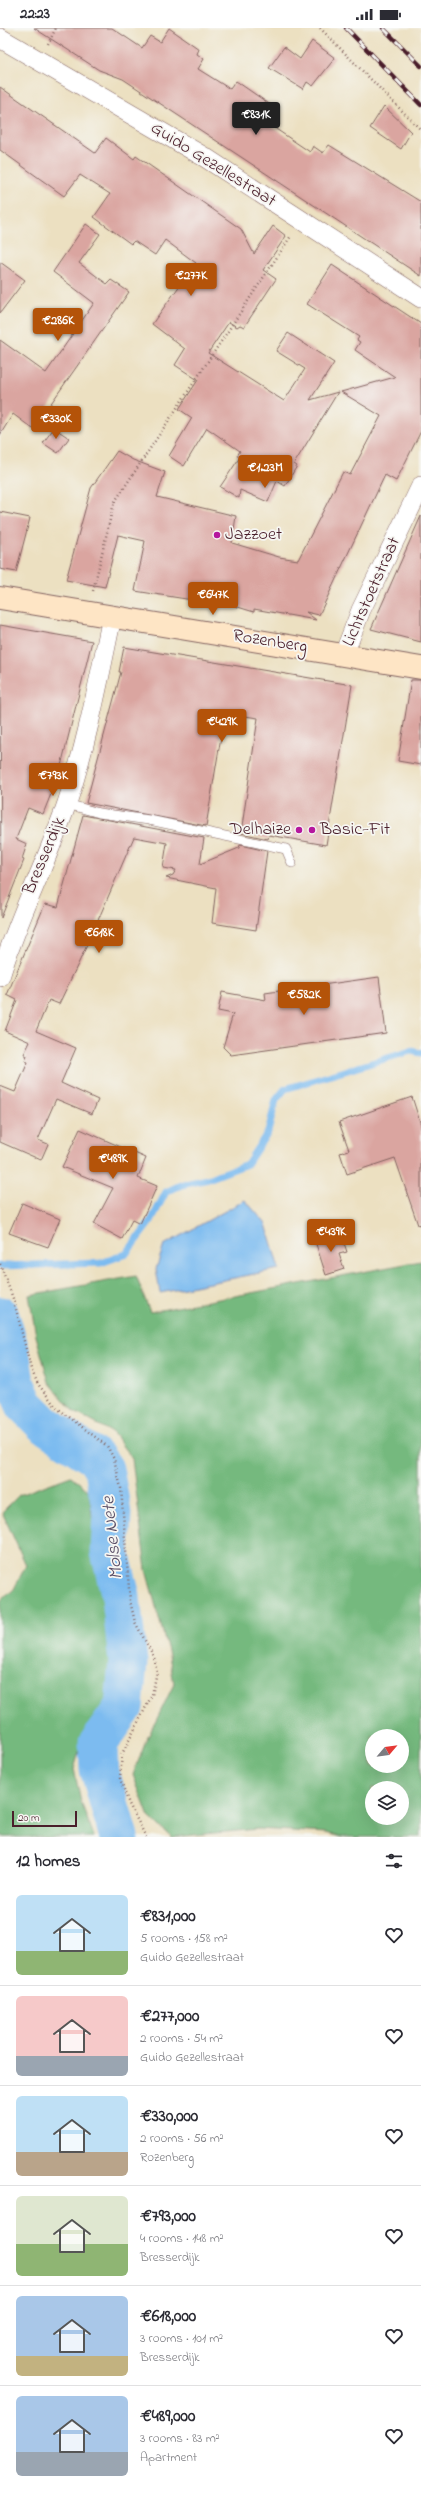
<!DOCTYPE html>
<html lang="en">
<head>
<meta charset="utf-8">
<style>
	body { margin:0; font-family:"Indie Flower",sans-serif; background:#f7f7f7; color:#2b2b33; height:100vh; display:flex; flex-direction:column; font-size:15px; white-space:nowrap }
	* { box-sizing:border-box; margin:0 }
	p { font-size:13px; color:#7c7c81 }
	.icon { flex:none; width:22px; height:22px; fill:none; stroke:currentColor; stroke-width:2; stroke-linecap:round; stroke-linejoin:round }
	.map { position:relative; height:1809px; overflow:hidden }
	.panel { display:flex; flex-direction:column; background:#fff; flex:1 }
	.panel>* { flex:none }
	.needle { width:26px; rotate:61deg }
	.controls { position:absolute; left:365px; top:1701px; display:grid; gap:8px }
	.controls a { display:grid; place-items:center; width:44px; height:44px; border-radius:50%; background:#fff; box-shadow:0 4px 16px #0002; font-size:20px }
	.scale { position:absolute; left:12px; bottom:10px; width:65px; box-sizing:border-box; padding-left:4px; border:2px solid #4a1f2b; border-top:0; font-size:11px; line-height:14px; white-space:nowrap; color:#4a1f2b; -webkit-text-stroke:3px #f6f6f2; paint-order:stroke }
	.price { position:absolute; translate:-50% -34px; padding:0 9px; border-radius:4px; background:#b45309; color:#fff; font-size:13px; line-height:26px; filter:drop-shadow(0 1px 2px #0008) }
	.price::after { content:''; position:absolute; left:50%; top:24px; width:12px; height:9px; margin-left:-6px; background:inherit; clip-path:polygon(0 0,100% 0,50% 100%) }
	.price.on { background:#222; color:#fff }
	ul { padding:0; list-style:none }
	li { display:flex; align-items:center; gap:12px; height:100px; padding:0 16px }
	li+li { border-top:1px solid #e1e1e2 }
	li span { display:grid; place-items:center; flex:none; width:112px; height:80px; border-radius:6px; color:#555 }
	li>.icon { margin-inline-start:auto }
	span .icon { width:48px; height:48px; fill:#fffc; stroke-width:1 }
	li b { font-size:17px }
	h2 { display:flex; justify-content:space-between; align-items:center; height:48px; padding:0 16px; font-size:17px }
	.status { display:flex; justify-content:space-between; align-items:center; height:28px; padding:0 20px; background:#fff; direction:ltr }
	.status svg { height:11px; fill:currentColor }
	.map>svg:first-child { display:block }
	.forest { fill:#74b97e; stroke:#5f6c54; fill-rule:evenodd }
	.water { fill:#7cbbf0; stroke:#636d8e }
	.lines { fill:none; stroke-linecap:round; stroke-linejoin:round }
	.stream { stroke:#7cbbf0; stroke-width:7 }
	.river { stroke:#7cbbf0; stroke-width:39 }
	.building { fill:#daa5a0 }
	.service-casing { stroke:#836360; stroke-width:10 }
	.minor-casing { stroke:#836360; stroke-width:20 }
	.secondary-casing { stroke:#836360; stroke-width:24 }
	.path { stroke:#836360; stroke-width:2.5; stroke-dasharray:1 3; stroke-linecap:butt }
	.service { stroke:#fff; stroke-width:9 }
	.minor { stroke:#fff; stroke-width:19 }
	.secondary { stroke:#fee5c5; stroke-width:22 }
	.rail-casing { stroke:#4a1f2b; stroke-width:4.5 }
	.rail { stroke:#f6f6f2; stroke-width:3; stroke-dasharray:9; stroke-linecap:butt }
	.poi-dot { fill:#b5179e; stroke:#f6f6f2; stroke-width:1.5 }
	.labels { text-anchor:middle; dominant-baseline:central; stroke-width:3.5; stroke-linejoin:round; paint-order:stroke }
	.street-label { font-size:18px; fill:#4a1f2b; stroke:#f6f6f2 }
	.poi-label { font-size:18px; fill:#4a1f2b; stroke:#f6f6f2; text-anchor:start }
	.water-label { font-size:19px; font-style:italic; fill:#594e66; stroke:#f6f6f2 }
</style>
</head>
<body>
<div class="status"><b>22:23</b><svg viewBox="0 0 49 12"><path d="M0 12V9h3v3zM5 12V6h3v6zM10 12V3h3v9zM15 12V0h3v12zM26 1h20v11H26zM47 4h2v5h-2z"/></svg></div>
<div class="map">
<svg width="421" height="1809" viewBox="0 0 421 1809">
	<rect width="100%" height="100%" fill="#f6f6f2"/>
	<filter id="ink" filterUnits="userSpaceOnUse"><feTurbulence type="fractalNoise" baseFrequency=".025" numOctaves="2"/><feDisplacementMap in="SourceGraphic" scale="8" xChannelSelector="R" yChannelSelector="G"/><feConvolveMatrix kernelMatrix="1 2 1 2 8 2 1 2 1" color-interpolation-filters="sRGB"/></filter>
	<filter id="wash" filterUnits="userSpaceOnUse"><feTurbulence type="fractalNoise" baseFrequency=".012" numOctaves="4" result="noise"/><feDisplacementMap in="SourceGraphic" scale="16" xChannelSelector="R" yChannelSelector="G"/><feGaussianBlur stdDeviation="0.9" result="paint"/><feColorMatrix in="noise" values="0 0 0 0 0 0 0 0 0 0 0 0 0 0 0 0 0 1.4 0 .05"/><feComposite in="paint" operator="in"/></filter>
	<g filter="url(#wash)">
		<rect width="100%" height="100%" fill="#ece0c1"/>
		<!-- forest -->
		<g class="forest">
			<path d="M421 1233V1809H341L326 1805 258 1801 172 1809 149 1789 133 1747 146 1713 174 1656 169 1627 146 1542 132 1431 113 1405 73 1383 49 1354 36 1308 29 1267 136 1248 150 1284ZM372 1708H402V1738H372ZM372 1760H402V1790H372Z"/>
			<polygon points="71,1448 89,1463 112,1642 107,1678 85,1704 74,1741 81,1774 94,1809 0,1809 0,1574 14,1561 26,1537 2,1484 19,1467"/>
		</g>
		<!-- water -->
		<polygon class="water" points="245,1172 266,1196 279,1241 160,1265 156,1241 164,1217"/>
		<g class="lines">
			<!-- stream -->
			<polyline class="stream" points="0,1238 101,1235 126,1226 151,1193 166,1164 181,1157 208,1151 247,1136 268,1104 276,1072 285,1061 411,1023 421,1025"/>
			<!-- river -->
			<polyline class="river" points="0,1288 10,1322 15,1355 25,1377 44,1396 96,1430 104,1441 112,1485 110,1524 121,1569 128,1634 124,1679 98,1716 99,1741 119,1809"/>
		</g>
		<g id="blocks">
			<!-- building -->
			<g class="building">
				<polygon points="34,0 112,0 142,20 150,8 160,14 169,0 199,21 197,26 204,31 198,41 230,61 236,53 278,82 270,97 310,124 313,118 323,125 329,117 421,174 421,248 123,51 99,42"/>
				<polygon points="312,13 335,30 313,58 307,54 303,61 269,40 284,19 300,31"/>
				<polygon points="0,59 95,125 106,110 134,131 136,128 241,201 254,226 273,198 286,208 263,242 276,251 244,299 240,297 237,299 229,294 208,325 284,373 305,341 276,323 288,305 334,335 310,372 338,364 294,436 297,438 285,458 277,453 268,474 240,462 239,470 220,459 240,429 237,428 240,423 207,400 184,438 169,428 192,390 179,381 198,352 175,337 185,321 152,296 196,235 165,212 155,227 134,213 131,216 94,189 110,166 80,147 64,168 0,122"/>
				<polygon points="384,78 411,104 401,121 370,100"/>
				<polygon points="86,196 100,206 79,235 107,256 111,252 129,264 33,401 13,386 0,407 0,312 46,345 94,275 53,244"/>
				<polygon points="0,234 25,252 0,285"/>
				<polygon points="332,237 421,296 421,403 396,453 385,447 319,587 306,584 316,592 254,581 254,584 212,571 212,575 135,563 145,513 118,507 105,559 66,552 91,460 117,423 133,432 165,444 157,469 236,488 232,515 279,529 298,532 343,444 350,447 381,388 341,364 395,349 355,322 360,314 357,312 359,309 307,276"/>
				<polygon points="54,400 69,410 58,425 43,415"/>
				<polygon points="0,484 30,490 16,544 0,541"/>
				<polygon points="421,488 421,614 371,601"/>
				<polygon points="0,597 92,613 59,746 43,786 28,780 16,811 27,816 22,831 24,832 1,890"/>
				<polygon points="124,619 352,657 326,817 269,807 268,811 241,805 258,690 225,685 206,798 86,775 121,644 119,644"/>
				<polygon points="411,652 421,652 421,737 398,733"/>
				<polygon points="83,787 204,810 200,836 239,820 240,817 267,823 256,902 212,895 216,860 166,850 173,847 176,842 163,840 167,815 134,809 89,913 59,976 49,972 36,1003 76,1020 61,1055 98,1072 92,1086 56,1071 38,1112 48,1116 41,1132 0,1114 0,1058 15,1064 28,1034 25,1033 27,1028 24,1026 30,1014 5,1003 17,972 7,967 45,876 58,879"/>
				<polygon points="379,949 386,1005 231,1027 223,1019 233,986 218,983 222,964 266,972 265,965"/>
				<polygon points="412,1069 421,1097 421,1196 418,1197 395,1130 347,1146 340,1125 349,1122 339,1094"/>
				<polygon points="80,1101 146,1130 138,1150 157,1158 140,1196 132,1192 122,1211 94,1196 113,1160 62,1139"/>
				<polygon points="22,1175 60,1191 48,1219 9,1205"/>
				<polygon points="341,1206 347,1224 339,1226 344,1241 326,1247 315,1213"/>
			</g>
		</g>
	</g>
	<g filter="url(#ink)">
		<use href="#blocks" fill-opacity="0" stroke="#836360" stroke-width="1"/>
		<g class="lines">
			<!-- service casing -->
			<g class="service-casing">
				<polyline id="service" points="67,776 99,785 149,792 286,821 292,835"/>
			</g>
			<!-- minor casing -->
			<g class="minor-casing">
				<g id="minor">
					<polyline points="0,10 206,130 421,270"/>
					<polyline points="344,626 361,582 421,458"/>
					<path d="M0 949C18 889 47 834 67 775 87 715 99 651 112 589"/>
				</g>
			</g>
			<!-- secondary casing -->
			<g class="secondary-casing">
				<polyline id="secondary" points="0,570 421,640"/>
			</g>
			<!-- path -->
			<g class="path">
				<polyline points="320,0 421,102"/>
				<polyline points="48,16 56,0"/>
				<polyline points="93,563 114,475 291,208"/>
				<polyline points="0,1236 14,1273 31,1341 38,1356 56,1379 107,1418 114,1431 121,1460 130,1573 135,1594 154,1629 157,1644 152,1667 122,1726 120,1750 129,1776 146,1809"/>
			</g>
			<!-- service -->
			<use href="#service" class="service"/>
			<!-- minor -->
			<use href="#minor" class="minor"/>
			<!-- secondary -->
			<use href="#secondary" class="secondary"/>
			<!-- rail casing -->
			<g class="rail-casing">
				<g id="rail">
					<polyline points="346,0 421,77"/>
					<polyline points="383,0 421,38"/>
				</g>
			</g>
			<!-- rail -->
			<use href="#rail" class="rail"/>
		</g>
	</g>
	<!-- markers -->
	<g class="poi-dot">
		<circle cx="217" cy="507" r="4"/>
		<circle cx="299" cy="802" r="4"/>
		<circle cx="312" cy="802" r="4"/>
	</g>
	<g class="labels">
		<!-- street labels -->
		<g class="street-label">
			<text transform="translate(213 137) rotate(32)">Guido Gezellestraat</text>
			<text transform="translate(372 564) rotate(-66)">Lichtstoetstraat</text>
			<text transform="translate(270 614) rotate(9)">Rozenberg</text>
			<text transform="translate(45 828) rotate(-67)">Bresserdijk</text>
		</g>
		<!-- poi labels -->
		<g class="poi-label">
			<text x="225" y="507">Jazzoet</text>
			<text x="291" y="802" text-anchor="end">Delhaize</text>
			<text x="320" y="802">Basic-Fit</text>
		</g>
		<!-- water labels -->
		<g class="water-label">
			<text transform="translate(113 1510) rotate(-96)">Molse Nete</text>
		</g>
	</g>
</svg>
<div class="controls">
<a><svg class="needle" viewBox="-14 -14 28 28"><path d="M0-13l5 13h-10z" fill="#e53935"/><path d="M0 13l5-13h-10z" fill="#7c7c81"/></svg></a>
<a><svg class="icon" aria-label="layers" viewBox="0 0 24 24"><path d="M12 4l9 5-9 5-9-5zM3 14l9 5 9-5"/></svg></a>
</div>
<div class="scale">20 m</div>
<b class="price on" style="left:256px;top:108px">€831K</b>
<b class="price" style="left:191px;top:269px">€277K</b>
<b class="price" style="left:58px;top:314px">€286K</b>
<b class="price" style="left:56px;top:412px">€330K</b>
<b class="price" style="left:265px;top:461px">€1.23M</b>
<b class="price" style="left:213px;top:588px">€647K</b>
<b class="price" style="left:222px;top:715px">€429K</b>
<b class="price" style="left:53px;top:769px">€793K</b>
<b class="price" style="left:99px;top:926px">€618K</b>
<b class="price" style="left:304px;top:988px">€582K</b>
<b class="price" style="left:113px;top:1152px">€489K</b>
<b class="price" style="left:331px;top:1225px">€439K</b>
</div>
<section class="panel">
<h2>12 homes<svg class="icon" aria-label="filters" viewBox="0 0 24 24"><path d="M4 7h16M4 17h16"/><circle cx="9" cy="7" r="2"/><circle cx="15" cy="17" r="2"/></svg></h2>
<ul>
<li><span style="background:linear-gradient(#bfe0f5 70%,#8fb573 0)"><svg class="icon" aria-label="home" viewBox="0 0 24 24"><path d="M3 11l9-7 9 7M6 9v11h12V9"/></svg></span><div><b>€831,000</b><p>5 rooms · 158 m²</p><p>Guido Gezellestraat</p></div><svg class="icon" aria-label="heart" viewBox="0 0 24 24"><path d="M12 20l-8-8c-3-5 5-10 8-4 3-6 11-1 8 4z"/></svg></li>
<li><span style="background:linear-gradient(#f6c9c9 75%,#9aa5b1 0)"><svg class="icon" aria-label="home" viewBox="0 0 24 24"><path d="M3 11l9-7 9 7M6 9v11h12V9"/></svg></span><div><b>€277,000</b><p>2 rooms · 54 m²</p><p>Guido Gezellestraat</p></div><svg class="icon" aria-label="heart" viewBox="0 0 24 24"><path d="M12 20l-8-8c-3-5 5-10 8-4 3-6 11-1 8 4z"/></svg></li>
<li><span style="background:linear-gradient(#bfe0f5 70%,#b9a48a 0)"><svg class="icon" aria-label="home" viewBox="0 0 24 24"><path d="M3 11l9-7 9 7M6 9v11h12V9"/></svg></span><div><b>€330,000</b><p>2 rooms · 56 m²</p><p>Rozenberg</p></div><svg class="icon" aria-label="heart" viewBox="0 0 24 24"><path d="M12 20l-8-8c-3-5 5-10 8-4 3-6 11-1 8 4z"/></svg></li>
<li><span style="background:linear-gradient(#dfe7d0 60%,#8fb573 0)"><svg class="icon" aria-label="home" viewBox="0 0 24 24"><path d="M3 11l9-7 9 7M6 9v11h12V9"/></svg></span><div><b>€793,000</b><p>4 rooms · 148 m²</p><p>Bresserdijk</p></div><svg class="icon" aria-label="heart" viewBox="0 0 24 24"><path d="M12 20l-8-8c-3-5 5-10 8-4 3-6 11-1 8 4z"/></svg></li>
<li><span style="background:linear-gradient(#a9c7e8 75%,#c2b280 0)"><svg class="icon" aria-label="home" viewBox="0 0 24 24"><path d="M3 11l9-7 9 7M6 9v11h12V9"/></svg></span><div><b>€618,000</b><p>3 rooms · 101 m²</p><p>Bresserdijk</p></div><svg class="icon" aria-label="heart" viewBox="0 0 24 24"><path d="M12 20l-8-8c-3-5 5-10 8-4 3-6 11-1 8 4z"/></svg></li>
<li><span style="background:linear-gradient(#a9c7e8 70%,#9aa5b1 0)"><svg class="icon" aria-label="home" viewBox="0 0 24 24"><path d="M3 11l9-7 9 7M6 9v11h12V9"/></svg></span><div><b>€489,000</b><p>3 rooms · 83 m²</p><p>Apartment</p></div><svg class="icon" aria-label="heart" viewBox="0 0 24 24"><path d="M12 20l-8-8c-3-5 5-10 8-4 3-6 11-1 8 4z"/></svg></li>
</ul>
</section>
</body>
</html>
